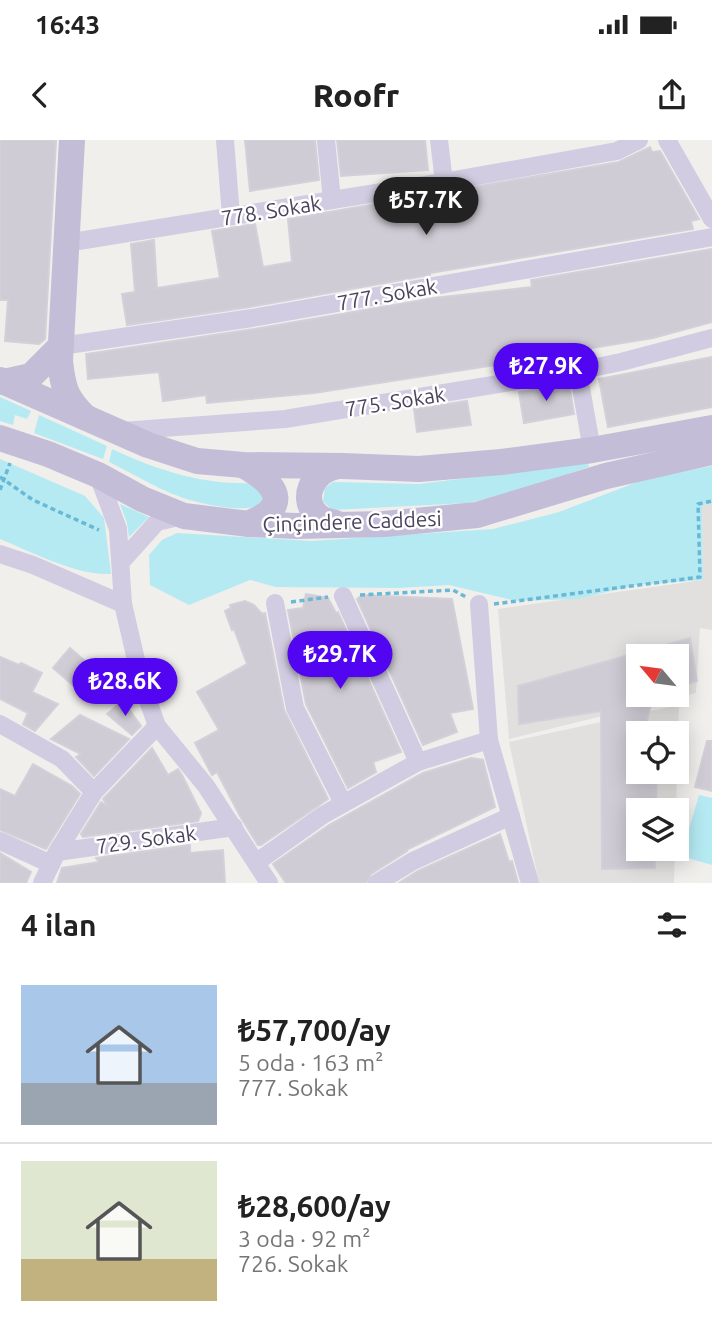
<!DOCTYPE html>
<html lang="tr">
<head>
<meta charset="utf-8">
<style>
	body { margin:0; font-family:Ubuntu,sans-serif; background:#f2f2f2; color:#222; height:100vh; display:flex; flex-direction:column; font-size:26px; white-space:nowrap }
	* { box-sizing:border-box; margin:0 }
	p { font-size:23px; color:#767676 }
	.icon { flex:none; width:38px; height:38px; fill:none; stroke:currentColor; stroke-width:2; stroke-linecap:round; stroke-linejoin:round }
	.map { position:relative; height:743px; overflow:hidden }
	.drawer { display:flex; flex-direction:column; background:#fff; flex:1 }
	.drawer>* { flex:none }
	.needle { width:46px; rotate:299deg }
	.fabs { position:absolute; left:626px; top:504px; display:grid; gap:14px }
	.fabs a { display:grid; place-items:center; width:63px; height:63px; border-radius:0px; background:#fff; box-shadow:0 4px 18px #0003; font-size:35px }
	.price { position:absolute; translate:-50% -60px; padding:0 16px; border-radius:24px; background:#5105f1; color:#fff; font-size:23px; line-height:46px; filter:drop-shadow(0 2px 4px #0008) }
	.price::after { content:''; position:absolute; left:50%; top:42px; width:21px; height:16px; margin-left:-10px; background:inherit; clip-path:polygon(0 0,100% 0,50% 100%) }
	.price.selected { background:#222; color:#fff }
	ul { padding:0; list-style:none }
	li { display:flex; align-items:center; gap:21px; height:175px; padding:0 21px }
	li+li { border-top:2px solid #e0e0e0 }
	li span { display:grid; place-items:center; flex:none; width:196px; height:140px; border-radius:0px; color:#555 }
	li>.icon { margin-inline-start:auto }
	span .icon { width:84px; height:84px; fill:#fffc; stroke-width:1 }
	li b { font-size:30px }
	h2 { display:flex; justify-content:space-between; align-items:center; height:84px; padding:0 21px; font-size:30px }
	.status { display:flex; justify-content:space-between; align-items:center; height:49px; padding:0 35px; background:#fff; direction:ltr }
	.status svg { height:19px; fill:currentColor }
	header { display:flex; justify-content:space-between; align-items:center; height:91px; padding:0 21px; background:#fff; font-size:32px; font-weight:800 }
	.map>svg:first-child { display:block }
	.education { fill:#e1e0de; fill-rule:evenodd }
	.green { fill:#b5eaf3 }
	.building { fill:#d0ccd5; stroke:#d4d0d9; stroke-width:2 }
	.lines { fill:none; stroke-linecap:round; stroke-linejoin:round }
	.path { stroke:#69b8d5; stroke-width:3.5; stroke-dasharray:5 3.5; stroke-linecap:butt }
	.minor { stroke:#d1cce1; stroke-width:18 }
	.secondary { stroke:#c4bdd8; stroke-width:26 }
	.labels { text-anchor:middle; dominant-baseline:central; stroke-width:5; stroke-linejoin:round; paint-order:stroke }
	.street-label { font-size:21px; fill:#49435c; stroke:#fff }
</style>
</head>
<body>
<div class="status"><b>16:43</b><svg viewBox="0 0 49 12"><path d="M0 12V9h3v3zM5 12V6h3v6zM10 12V3h3v9zM15 12V0h3v12zM26 1h20v11H26zM47 4h2v5h-2z"/></svg></div>
<header><svg class="icon" aria-label="back" viewBox="0 0 24 24"><path d="M15 5l-7 7 7 7"/></svg>Roofr<svg class="icon" aria-label="share" viewBox="0 0 24 24"><path d="M12 15V3M7 8l5-5 5 5M5 13v7h14v-7"/></svg></header>
<div class="map">
<svg width="712" height="743" viewBox="0 0 712 743">
	<rect width="100%" height="100%" fill="#f0efec"/>
	<!-- education -->
	<g class="education">
		<path d="M712 363V490L700 488 696 553 509 599 498 469 703 440 702 365ZM639 516H677V555H639Z"/>
		<path d="M679 565 676 670H639V709H675L674 743H539L509 602ZM639 593H677V632H639Z"/>
	</g>
	<!-- green -->
	<g class="green">
		<polygon points="0,257 31,271 27,279 15,275 13,285 0,281"/>
		<polygon points="39,275 107,306 103,319 34,293"/>
		<path d="M112 309C157 330 202 345 252 343L262 355C262 359 262 361 259 364 247 375 192 362 178 356 154 347 132 333 109 322Z"/>
		<path d="M0 319 85 356 104 378 111 434C77 436 32 412 0 399Z"/>
		<polygon points="588,323 589,327 500,356 468,363 332,370 323,361 325,348 333,342 419,344"/>
		<polygon points="712,326 712,363 702,365 703,440 637,445 577,459 516,461 449,445 398,448 276,447 250,440 189,465 150,445 149,415 162,400 177,393 311,401 493,389 559,372 645,339"/>
		<polygon points="120,364 149,377 129,397 127,383"/>
		<polygon points="699,655 712,658 712,725 681,716"/>
	</g>
	<!-- building -->
	<g class="building">
		<polygon points="0,0 56,0 45,199 39,204 5,201 8,160 0,160"/>
		<polygon points="245,0 315,0 319,40 250,51"/>
		<polygon points="337,0 425,0 428,30 341,36"/>
		<polygon points="650,7 652,12 660,11 699,79 691,81 693,89 430,133 430,135 250,167 127,185 122,154 135,152 131,104 154,100 157,148 220,138 212,91 255,84 263,127 292,122 288,79 619,22"/>
		<polygon points="712,109 712,182 653,198 567,212 569,221 536,226 535,219 314,253 207,263 206,255 163,261 159,232 88,239 86,214 254,189 434,158 532,147 531,140"/>
		<polygon points="712,217 712,267 608,287 599,239"/>
		<polygon points="569,244 574,274 524,283 519,252"/>
		<polygon points="467,261 471,285 417,292 414,269"/>
		<polygon points="306,454 328,458 336,473 338,472 401,612 373,622 376,632 348,648 306,564 288,470 303,468"/>
		<polygon points="362,455 452,459 473,569 450,573 457,592 423,605 357,459"/>
		<polygon points="245,461 254,465 262,474 265,473 284,570 328,659 261,705 258,705 240,676 217,632 212,635 195,603 219,590 197,552 247,524 234,489 232,490 225,471 231,468 230,465"/>
		<polygon points="690,498 697,541 677,547 677,516 641,516 641,512"/>
		<polygon points="70,508 91,526 74,546 53,528"/>
		<polygon points="639,512 639,555 653,555 644,593 639,593 639,632 657,632 656,670 639,670 639,709 655,709 655,728 602,729 601,571 519,584 518,546"/>
		<polygon points="0,517 19,525 21,523 42,533 32,552 58,564 35,591 23,584 28,573 0,559"/>
		<polygon points="123,561 141,586 132,595 107,574"/>
		<polygon points="80,575 129,599 94,636 76,617 81,614 51,599"/>
		<polygon points="707,601 712,601 712,651 695,647"/>
		<polygon points="152,608 168,635 178,629 182,635 201,673 198,681 83,697 81,694 101,662 108,666 103,659"/>
		<polygon points="471,618 483,620 495,667 406,710 407,711 371,734 366,743 286,743 273,724 329,685 423,633"/>
		<polygon points="33,624 72,646 80,654 46,709 0,690 0,649 15,656"/>
		<polygon points="500,694 509,722 512,721 518,743 399,743 418,731"/>
		<polygon points="190,705 190,713 223,710 225,743 57,743 62,728 99,722 96,718"/>
		<polygon points="0,713 31,732 26,743 0,743"/>
	</g>
	<g class="lines">
		<!-- path -->
		<g class="path">
			<polyline points="0,337 33,360 99,390"/>
			<polyline points="0,350 10,323"/>
			<polyline points="360,455 453,450 466,457"/>
			<polyline points="291,462 328,457"/>
			<polyline points="494,464 700,437 698,364 712,361"/>
		</g>
		<!-- minor -->
		<g class="minor">
			<polyline points="225,0 231,76"/>
			<polyline points="326,0 332,60"/>
			<polyline points="439,0 444,42"/>
			<polyline points="667,0 712,79"/>
			<polyline points="66,103 444,42 617,11 639,0"/>
			<polyline points="61,206 252,178 712,97"/>
			<polyline points="578,231 592,310"/>
			<polyline points="122,291 285,279 578,231 621,222 712,198"/>
			<polyline points="98,335 118,389 123,464 141,541 157,586 206,646 269,743"/>
			<polyline points="0,414 33,425 123,464"/>
			<polyline points="121,422 157,382 183,376"/>
			<polyline points="343,456 418,622"/>
			<polyline points="275,463 295,568 343,663"/>
			<polyline points="479,464 489,600 530,743"/>
			<polyline points="0,584 62,619 94,652"/>
			<polyline points="0,701 51,724"/>
			<polyline points="57,712 234,687"/>
			<polyline points="257,722 323,675 418,622 489,600"/>
			<polyline points="42,743 57,712 94,652 157,586"/>
			<polyline points="377,743 413,721 511,676"/>
		</g>
		<!-- secondary -->
		<g class="secondary">
			<path d="M72 0 60 221C63 249 66 258 85 277"/>
			<polyline points="0,240 148,305 197,321 243,325 343,326 419,329 501,322 592,310 712,288"/>
			<polyline points="4,242 31,236 61,206"/>
			<polyline points="0,298 48,314 98,335 142,359 184,376 249,384 297,386 384,384 477,375 606,336 712,312"/>
			<path d="M243 325C257 333 289 352 269 372 264 377 255 380 249 384"/>
			<path d="M338 384C333 382 326 381 322 379 296 362 313 329 338 326"/>
		</g>
	</g>
	<g class="labels">
		<!-- street labels -->
		<g class="street-label">
			<text transform="translate(271 70) rotate(-9)">778. Sokak</text>
			<text transform="translate(387 154) rotate(-10)">777. Sokak</text>
			<text transform="translate(395 261) rotate(-9)">775. Sokak</text>
			<text transform="translate(352 381) rotate(-2)">Çinçindere Caddesi</text>
			<text transform="translate(146 699) rotate(-8)">729. Sokak</text>
		</g>
	</g>
</svg>
<div class="fabs">
<a><svg class="needle" viewBox="-14 -14 28 28"><path d="M0-13l5 13h-10z" fill="#e53935"/><path d="M0 13l5-13h-10z" fill="#767676"/></svg></a>
<a><svg class="icon" aria-label="locate" viewBox="0 0 24 24"><circle cx="12" cy="12" r="6"/><path d="M12 2v4M12 18v4M2 12h4M18 12h4"/></svg></a>
<a><svg class="icon" aria-label="layers" viewBox="0 0 24 24"><path d="M12 4l9 5-9 5-9-5zM3 14l9 5 9-5"/></svg></a>
</div>
<b class="price selected" style="left:426px;top:97px">₺57.7K</b>
<b class="price" style="left:546px;top:263px">₺27.9K</b>
<b class="price" style="left:340px;top:551px">₺29.7K</b>
<b class="price" style="left:125px;top:578px">₺28.6K</b>
</div>
<section class="drawer">
<h2>4 ilan<svg class="icon" aria-label="filters" viewBox="0 0 24 24"><path d="M4 7h16M4 17h16"/><circle cx="9" cy="7" r="2"/><circle cx="15" cy="17" r="2"/></svg></h2>
<ul>
<li><span style="background:linear-gradient(#a9c7e8 70%,#9aa5b1 0)"><svg class="icon" aria-label="home" viewBox="0 0 24 24"><path d="M3 11l9-7 9 7M6 9v11h12V9"/></svg></span><div><b>₺57,700/ay</b><p>5 oda · 163 m²</p><p>777. Sokak</p></div></li>
<li><span style="background:linear-gradient(#dfe7d0 70%,#c2b280 0)"><svg class="icon" aria-label="home" viewBox="0 0 24 24"><path d="M3 11l9-7 9 7M6 9v11h12V9"/></svg></span><div><b>₺28,600/ay</b><p>3 oda · 92 m²</p><p>726. Sokak</p></div></li>
</ul>
</section>
</body>
</html>
